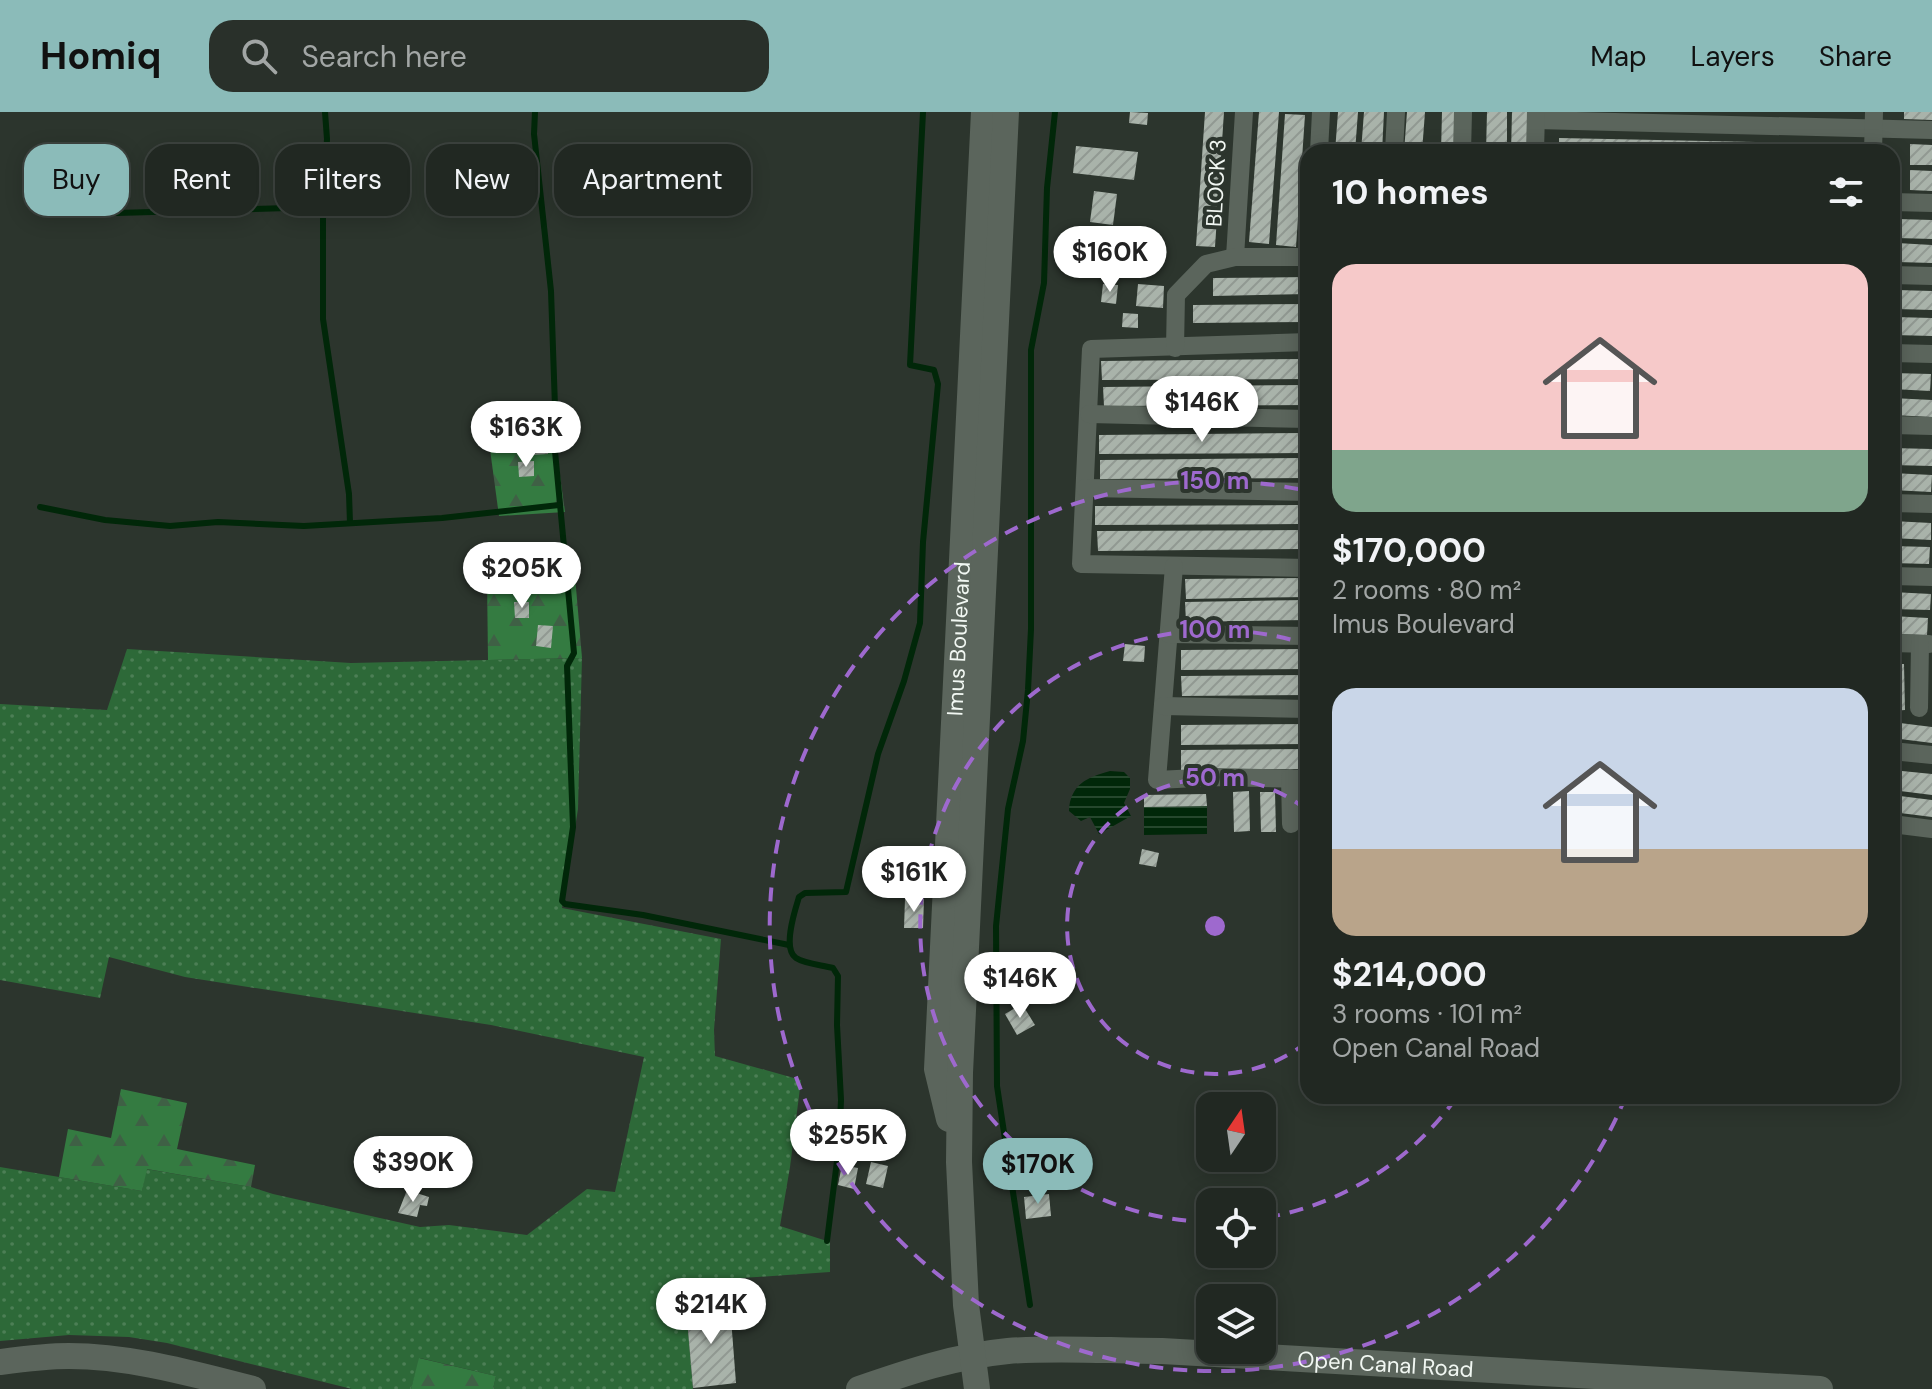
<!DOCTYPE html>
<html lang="en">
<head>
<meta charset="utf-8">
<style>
	body { margin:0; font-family:"DM Sans",sans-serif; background:#29302a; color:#f1f3f6; height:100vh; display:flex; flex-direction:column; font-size:30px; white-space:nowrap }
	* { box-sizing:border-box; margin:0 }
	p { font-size:26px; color:#a2a6a5 }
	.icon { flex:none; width:44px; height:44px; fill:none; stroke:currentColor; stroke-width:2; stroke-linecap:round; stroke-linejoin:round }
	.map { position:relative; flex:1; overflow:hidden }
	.details { position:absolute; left:1300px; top:32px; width:600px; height:960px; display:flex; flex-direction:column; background:#212822; border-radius:24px; box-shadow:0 4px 20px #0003,0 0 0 2px #3e4440 }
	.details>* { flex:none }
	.guide { position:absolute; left:24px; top:32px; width:760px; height:72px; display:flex; gap:16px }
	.needle { width:52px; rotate:13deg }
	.buttons { position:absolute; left:1196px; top:980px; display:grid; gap:16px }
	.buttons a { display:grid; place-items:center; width:80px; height:80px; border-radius:16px; background:#212822; box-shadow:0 4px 20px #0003,0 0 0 2px #3e4440; font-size:40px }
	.price { position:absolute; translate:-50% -68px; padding:0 18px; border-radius:28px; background:#fff; color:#222; font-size:26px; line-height:52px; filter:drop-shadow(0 2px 4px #0008) }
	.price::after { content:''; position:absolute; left:50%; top:48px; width:24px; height:18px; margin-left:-12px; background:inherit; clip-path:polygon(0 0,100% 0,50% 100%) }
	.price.on { background:#8bbbb9; color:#111 }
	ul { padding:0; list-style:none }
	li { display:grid; align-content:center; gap:16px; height:424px; padding:0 32px }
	li span { display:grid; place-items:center; height:248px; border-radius:24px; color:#555 }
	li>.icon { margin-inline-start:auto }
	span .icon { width:144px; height:144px; fill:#fffc; stroke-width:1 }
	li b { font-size:34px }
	h2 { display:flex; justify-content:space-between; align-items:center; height:96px; padding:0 32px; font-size:34px }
	.pill { padding:0 28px; border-radius:24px; background:#212822; box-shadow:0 4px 20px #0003,0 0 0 2px #3e4440; font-size:28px; line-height:72px }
	.pill.on { background:#8bbbb9; color:#111 }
	header { display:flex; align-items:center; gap:48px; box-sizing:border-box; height:112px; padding:0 40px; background:#8bbbb9; color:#111 }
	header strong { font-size:38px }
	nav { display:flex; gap:44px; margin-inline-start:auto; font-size:28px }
	.search { width:560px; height:72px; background:#29302a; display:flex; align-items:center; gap:20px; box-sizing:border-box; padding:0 28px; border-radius:24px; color:#a2a6a5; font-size:30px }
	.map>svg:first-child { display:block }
	.grass { fill:url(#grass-dots) }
	.forest { fill:url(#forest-firs) }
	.water { fill:url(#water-rules) }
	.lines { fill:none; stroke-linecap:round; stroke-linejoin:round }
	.stream { stroke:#012709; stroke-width:6 }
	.building { fill:url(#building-hatch) }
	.street { stroke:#5b655c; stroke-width:18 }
	.secondary { stroke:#5b655c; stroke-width:26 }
	.ring { fill:none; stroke:#9e69ce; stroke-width:4; stroke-dasharray:14 10 }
	.labels { text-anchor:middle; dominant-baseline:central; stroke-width:8; stroke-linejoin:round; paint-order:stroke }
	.street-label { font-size:22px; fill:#f1f7f2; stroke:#2c352d }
	.centre { fill:#9e69ce; stroke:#2c352d; stroke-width:4 }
	.ring-label { font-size:24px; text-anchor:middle; font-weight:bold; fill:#9e69ce; stroke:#2c352d; stroke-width:8; stroke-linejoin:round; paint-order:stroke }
</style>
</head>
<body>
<header>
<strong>Homiq</strong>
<div class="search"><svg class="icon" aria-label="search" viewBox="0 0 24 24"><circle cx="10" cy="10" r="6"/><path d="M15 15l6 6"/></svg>Search here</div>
<nav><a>Map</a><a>Layers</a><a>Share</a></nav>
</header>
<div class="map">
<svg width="1932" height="1277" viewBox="0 0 1932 1277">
	<defs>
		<pattern id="grass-dots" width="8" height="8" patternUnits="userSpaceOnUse" patternTransform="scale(2)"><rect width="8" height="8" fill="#2d6938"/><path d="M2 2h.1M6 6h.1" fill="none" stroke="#4c7f55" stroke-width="1.8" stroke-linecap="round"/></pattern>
		<pattern id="forest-firs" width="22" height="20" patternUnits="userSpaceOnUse" patternTransform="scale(2)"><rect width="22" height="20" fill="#347b41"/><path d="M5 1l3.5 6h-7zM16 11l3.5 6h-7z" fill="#3f6045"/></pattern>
		<pattern id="water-rules" width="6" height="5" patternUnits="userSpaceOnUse" patternTransform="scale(2)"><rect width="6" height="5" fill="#012709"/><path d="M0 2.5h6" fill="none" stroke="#26472d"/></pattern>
		<pattern id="building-hatch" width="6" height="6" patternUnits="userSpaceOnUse" patternTransform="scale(2)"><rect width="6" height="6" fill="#a9b3aa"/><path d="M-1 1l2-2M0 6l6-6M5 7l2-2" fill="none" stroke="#919992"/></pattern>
	</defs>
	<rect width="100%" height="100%" fill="#2c352d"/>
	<!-- grass -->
	<polygon class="grass" points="127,537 351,551 582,546 578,697 562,796 721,827 714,918 715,944 801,968 790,1055 780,1114 830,1130 830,1160 684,1170 693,1277 493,1277 496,1264 420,1246 411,1277 352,1277 167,1231 129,1225 69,1223 0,1229 0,1055 142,1079 146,1057 251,1075 273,1082 420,1115 449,1113 527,1123 587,1077 615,1080 644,945 491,913 185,865 109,845 100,886 0,868 0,592 107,598"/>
	<!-- forest -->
	<g class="forest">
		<polygon points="553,314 565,400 499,404 489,330 520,316"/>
		<polygon points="575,464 582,546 488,548 487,466"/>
		<polygon points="121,977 187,991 177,1037 255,1053 251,1075 147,1057 142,1079 59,1065 68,1017 111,1026"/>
		<polygon points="419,1246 496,1264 493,1277 411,1277"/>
	</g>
	<!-- water -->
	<g class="water">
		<path d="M1110 659 1124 660 1130 666V677L1124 691 1131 704 1099 722 1090 705 1081 709 1069 699C1070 673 1087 665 1110 659Z"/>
		<polygon points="1207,694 1207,722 1144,723 1144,695"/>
	</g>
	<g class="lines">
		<!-- stream -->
		<g class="stream">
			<polyline points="325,0 327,27 323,95 323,207 349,382 350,411"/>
			<polyline points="535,0 534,22 551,179 555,295 553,318 574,541 567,554 573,715 562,789 565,792 643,803 789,833"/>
			<polyline points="117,101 323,95"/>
			<polyline points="40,395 105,408 170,414 218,410 304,414 442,406 559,393"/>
			<path d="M827 1129 839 1033 841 988 837 913 838 864 833 856C822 853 805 852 796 846 782 837 795 798 799 785L805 781 846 780 878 642 904 569 920 511 923 430 938 272 934 258 910 253 923 0"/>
			<polyline points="1030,1193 997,974 996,814 1008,697 1023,629 1028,578 1031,517 1031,238 1044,171 1047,76 1055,0"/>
		</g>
	</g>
	<!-- building -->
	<g class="building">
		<polygon points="1130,0 1148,1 1147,13 1129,11"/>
		<polygon points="1205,0 1224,0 1215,135 1196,134"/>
		<polygon points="1259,0 1279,0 1269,132 1249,130"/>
		<polygon points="1338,0 1358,0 1355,40 1335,40"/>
		<polygon points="1364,0 1384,0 1382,40 1361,40"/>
		<polygon points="1407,0 1425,0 1422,40 1404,40"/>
		<polygon points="1442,0 1459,0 1458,40 1441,40"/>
		<polygon points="1487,0 1507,0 1507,40 1486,40"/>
		<polygon points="1512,0 1532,0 1531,40 1511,40"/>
		<polygon points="1904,0 1932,0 1932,8 1904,7"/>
		<polygon points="1285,2 1305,3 1296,135 1276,133"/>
		<polygon points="1559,26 1860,32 1860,40 1559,40"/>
		<polygon points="1910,32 1932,33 1932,53 1910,53"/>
		<polygon points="1076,34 1138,40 1134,68 1073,61"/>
		<polygon points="1910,58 1932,59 1932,79 1910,78"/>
		<polygon points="1094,79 1117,82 1113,113 1090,110"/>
		<polygon points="1898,107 1932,108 1932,127 1897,126"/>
		<polygon points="1897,131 1932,133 1932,151 1897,150"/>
		<polygon points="1308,165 1308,182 1213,184 1213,166"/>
		<polygon points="1103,172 1118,173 1116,192 1101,190"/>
		<polygon points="1138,172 1164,174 1163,196 1136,194"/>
		<polygon points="1897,178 1932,179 1932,198 1896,197"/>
		<polygon points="1308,192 1308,210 1193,211 1193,193"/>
		<polygon points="1123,201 1138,202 1138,216 1122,215"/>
		<polygon points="1895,205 1932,206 1932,224 1894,223"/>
		<polygon points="1306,247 1306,267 1102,268 1101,249"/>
		<polygon points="1892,261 1931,262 1930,279 1892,277"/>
		<polygon points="1308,273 1308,293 1104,294 1103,275"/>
		<polygon points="1892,286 1932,288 1932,305 1892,303"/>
		<polygon points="1303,321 1304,341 1099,342 1099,323"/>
		<polygon points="547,328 548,342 532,343 531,329"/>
		<polygon points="1892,336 1932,337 1932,354 1892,353"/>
		<polygon points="1304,346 1304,366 1100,367 1100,348"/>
		<polygon points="534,349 534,364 519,365 518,350"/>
		<polygon points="1892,361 1932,363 1931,380 1892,378"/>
		<polygon points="1299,393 1299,412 1095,413 1095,394"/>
		<polygon points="1892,409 1931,411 1931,428 1892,426"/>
		<polygon points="1302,418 1302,437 1098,439 1097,419"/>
		<polygon points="1892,434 1930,435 1929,452 1892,451"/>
		<polygon points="1308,466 1308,485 1186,487 1185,467"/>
		<polygon points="1892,480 1931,482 1930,498 1892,497"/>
		<polygon points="1308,488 1308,508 1186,510 1185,490"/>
		<polygon points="514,490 529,490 529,506 515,506"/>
		<polygon points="1892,504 1928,506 1927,523 1892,522"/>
		<polygon points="538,513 553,514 551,536 536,534"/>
		<polygon points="1125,532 1145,534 1144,550 1123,549"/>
		<polygon points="1308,537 1308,557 1181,558 1181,538"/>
		<polygon points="1892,552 1904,552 1905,598 1892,599"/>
		<polygon points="1308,563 1308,583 1182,584 1181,564"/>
		<polygon points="1892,610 1932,615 1932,631 1892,626"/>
		<polygon points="1308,612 1308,632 1181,633 1181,613"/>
		<polygon points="1308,637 1308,657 1181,658 1181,638"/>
		<polygon points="1892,658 1932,662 1932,683 1892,678"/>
		<polygon points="1249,679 1250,719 1234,720 1233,680"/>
		<polygon points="1260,680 1275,680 1276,720 1261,720"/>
		<polygon points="1206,682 1207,694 1144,695 1144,683"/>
		<polygon points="1892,683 1932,688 1932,705 1892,700"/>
		<polygon points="1142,737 1159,741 1156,755 1139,752"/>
		<polygon points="905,787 924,787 923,816 904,816"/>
		<polygon points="1022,892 1035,913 1017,923 1005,902"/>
		<polygon points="871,1050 888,1054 883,1076 866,1072"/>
		<polygon points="842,1053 858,1056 854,1077 838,1073"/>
		<polygon points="407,1078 429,1085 427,1094 420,1093 417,1105 398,1101"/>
		<polygon points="1049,1082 1051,1104 1026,1107 1024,1085"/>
		<polygon points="730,1193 736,1271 693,1276 686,1196"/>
	</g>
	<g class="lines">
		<!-- street -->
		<g class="street">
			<polyline points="1536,8 1932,18"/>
			<polyline points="1319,40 1321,0"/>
			<polyline points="1394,40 1396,0"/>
			<polyline points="1462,40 1463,0"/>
			<polyline points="1535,40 1536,0"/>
			<polyline points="1873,40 1874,0"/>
			<polyline points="1892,90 1932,91"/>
			<polyline points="1235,145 1244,0"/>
			<polyline points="1892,163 1932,164"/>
			<polyline points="1308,230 1091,237 1081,452 1308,456"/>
			<polyline points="1175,236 1176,183 1206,152 1235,145 1308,145"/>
			<polyline points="1892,241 1932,242"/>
			<polyline points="1089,302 1308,307"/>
			<polyline points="1892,313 1932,314"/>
			<polyline points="1085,376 1308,380"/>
			<polyline points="1892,391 1932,392"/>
			<polyline points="1174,454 1157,668 1217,665 1308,667"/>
			<polyline points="1892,464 1932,465"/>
			<polyline points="1169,522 1308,524"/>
			<polyline points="1892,531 1929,532"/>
			<polyline points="1163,594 1308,597"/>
			<polyline points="1919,596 1920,532"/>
			<polyline points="1892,639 1932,643"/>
			<polyline points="1290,666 1291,712"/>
			<polyline points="1892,712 1932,717"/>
		</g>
		<!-- secondary -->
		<g class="secondary">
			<path id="s1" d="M949 1007 937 957 984 0"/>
			<path d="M0 1250C23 1247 46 1244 69 1244 131 1244 193 1262 253 1277"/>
			<path id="s2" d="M859 1277C908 1260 956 1244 1008 1239 1059 1235 1111 1239 1162 1239L1820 1277"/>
			<polyline points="977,1277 966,1193 959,1050 960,961 1006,0"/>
		</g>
	</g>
	<!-- distance rings -->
	<g class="ring">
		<path d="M1307 930A148 148 0 1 1 1307 698"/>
		<path d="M1456 986A296 296 0 0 1 1264 1106M1210 1110A296 296 0 1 1 1306 532"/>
		<path d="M1626 984A445 445 0 1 1 1308 379"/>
	</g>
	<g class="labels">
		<!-- street labels -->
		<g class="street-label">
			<text transform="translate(1216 71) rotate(-87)">BLOCK 3</text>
			<text stroke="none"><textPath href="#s1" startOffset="482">Imus Boulevard</textPath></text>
			<text stroke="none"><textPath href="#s2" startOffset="532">Open Canal Road</textPath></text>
		</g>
	</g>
	<circle cx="1215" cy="814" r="12" class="centre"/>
	<g class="ring-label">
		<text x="1215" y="377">150 m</text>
		<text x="1215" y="526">100 m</text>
		<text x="1215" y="674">50 m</text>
	</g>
</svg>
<div class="buttons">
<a><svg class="needle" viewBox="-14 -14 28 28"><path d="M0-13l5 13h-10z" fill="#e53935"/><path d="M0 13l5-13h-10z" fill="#a2a6a5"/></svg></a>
<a><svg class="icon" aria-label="locate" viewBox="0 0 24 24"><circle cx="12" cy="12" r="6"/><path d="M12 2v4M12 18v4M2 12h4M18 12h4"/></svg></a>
<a><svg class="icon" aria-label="layers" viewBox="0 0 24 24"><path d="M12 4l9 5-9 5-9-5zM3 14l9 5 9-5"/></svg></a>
</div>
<b class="price" style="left:1110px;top:182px">$160K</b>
<b class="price" style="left:1202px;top:332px">$146K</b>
<b class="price" style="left:526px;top:357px">$163K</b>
<b class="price" style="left:522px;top:498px">$205K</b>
<b class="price" style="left:914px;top:802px">$161K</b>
<b class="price" style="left:1020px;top:908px">$146K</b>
<b class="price" style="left:848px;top:1065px">$255K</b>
<b class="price" style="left:413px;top:1092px">$390K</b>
<b class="price on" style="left:1038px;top:1094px">$170K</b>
<b class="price" style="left:711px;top:1234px">$214K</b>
<div class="guide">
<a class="pill on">Buy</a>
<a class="pill">Rent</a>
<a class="pill">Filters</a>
<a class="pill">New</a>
<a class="pill">Apartment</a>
</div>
<section class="details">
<h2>10 homes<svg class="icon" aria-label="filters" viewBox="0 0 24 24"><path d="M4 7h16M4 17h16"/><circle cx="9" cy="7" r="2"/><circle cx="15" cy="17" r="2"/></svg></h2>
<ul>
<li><span style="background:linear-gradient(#f6c9c9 75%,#7fa58c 0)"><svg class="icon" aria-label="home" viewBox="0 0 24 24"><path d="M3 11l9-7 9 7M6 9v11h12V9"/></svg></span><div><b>$170,000</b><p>2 rooms · 80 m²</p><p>Imus Boulevard</p></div></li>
<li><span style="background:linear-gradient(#c9d6e8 65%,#b9a48a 0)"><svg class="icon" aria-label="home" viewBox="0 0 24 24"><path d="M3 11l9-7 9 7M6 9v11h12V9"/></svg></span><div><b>$214,000</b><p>3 rooms · 101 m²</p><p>Open Canal Road</p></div></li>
</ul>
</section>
</div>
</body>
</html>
